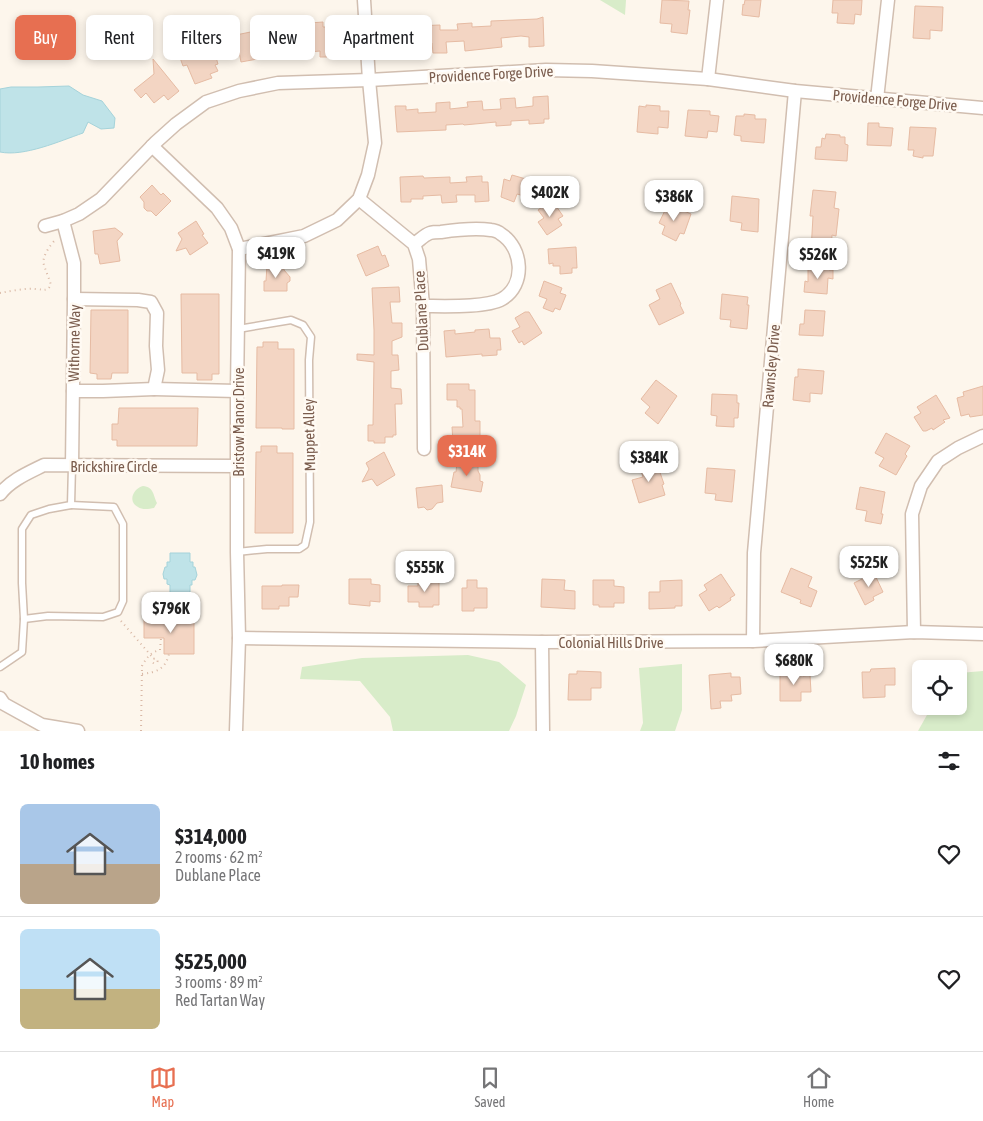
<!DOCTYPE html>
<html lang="en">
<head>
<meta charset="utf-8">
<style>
	body { margin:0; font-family:"Asap Condensed",sans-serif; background:#f6f6f6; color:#202124; height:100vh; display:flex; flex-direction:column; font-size:19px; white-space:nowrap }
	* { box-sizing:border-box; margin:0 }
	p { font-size:16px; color:#757577 }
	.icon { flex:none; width:28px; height:28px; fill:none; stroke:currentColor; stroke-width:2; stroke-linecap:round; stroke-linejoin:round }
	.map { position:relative; height:731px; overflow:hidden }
	.drawer { display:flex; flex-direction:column; background:#fff; flex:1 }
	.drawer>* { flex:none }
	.hud { position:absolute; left:15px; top:15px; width:500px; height:45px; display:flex; gap:10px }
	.tools { position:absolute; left:912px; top:660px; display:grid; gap:10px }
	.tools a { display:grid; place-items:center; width:55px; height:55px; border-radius:8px; background:#fff; box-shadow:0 2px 8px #0003; font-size:25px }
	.price { position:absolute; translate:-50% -42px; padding:0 11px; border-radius:10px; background:#fff; color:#222; font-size:16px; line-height:32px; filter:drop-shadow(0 1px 2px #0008) }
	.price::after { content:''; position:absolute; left:50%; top:30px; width:15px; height:11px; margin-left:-8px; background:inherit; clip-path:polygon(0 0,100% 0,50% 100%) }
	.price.selected { background:#e76f51; color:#fff }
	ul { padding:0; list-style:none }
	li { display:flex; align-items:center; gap:15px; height:125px; padding:0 20px }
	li+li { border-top:1px solid #e0e0e0 }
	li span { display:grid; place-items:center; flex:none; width:140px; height:100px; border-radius:8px; color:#555 }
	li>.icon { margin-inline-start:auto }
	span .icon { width:60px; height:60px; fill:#fffc; stroke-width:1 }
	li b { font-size:21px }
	h2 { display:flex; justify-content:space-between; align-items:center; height:60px; padding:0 20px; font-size:21px }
	.pill { padding:0 18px; border-radius:8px; background:#fff; box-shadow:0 2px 8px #0003; font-size:18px; line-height:45px }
	.pill.selected { background:#e76f51; color:#fff }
	.tab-bar { display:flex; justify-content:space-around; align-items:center; height:70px; border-top:1px solid #e0e0e0; background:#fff; font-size:14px; color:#757577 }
	.tab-bar a { display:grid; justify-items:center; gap:2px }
	.tab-bar .selected { color:#e76f51 }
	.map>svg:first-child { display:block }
	.green { fill:#d8ecc9 }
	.water { fill:#bfe3e8; stroke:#a5d3da }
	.building { fill:#f3d5c3; stroke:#e6bba3 }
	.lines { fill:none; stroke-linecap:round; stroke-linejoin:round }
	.service-casing { stroke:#d1beb0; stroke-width:9 }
	.minor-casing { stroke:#d1beb0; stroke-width:15 }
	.path { stroke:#d9b8a5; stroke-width:2; stroke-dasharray:1 4; stroke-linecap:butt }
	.service { stroke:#fff; stroke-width:6 }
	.minor { stroke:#fff; stroke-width:12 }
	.labels { text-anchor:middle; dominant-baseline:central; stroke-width:5; stroke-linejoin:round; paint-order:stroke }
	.street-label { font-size:15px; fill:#7a5c4d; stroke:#fffaf3 }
</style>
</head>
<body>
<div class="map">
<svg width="983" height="731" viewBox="0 0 983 731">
	<rect width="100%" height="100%" fill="#fdf6ec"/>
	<!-- green -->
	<g class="green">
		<polygon points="600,0 626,0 625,15"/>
		<path d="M143 486C154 487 153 495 157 503L154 508C149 509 142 510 138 507 127 501 134 488 143 486Z"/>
		<polygon points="468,655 499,662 526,685 516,716 509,731 393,731 390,717 360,681 300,679 302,667 362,658"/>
		<polygon points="682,664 682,710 675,731 640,731 643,723 639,668"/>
		<polygon points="983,671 983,731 918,731 932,706 959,706 959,673"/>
	</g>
	<!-- water -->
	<g class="water">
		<path d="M69 86 83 95 102 101 115 118 114 128 101 129 88 122 83 133C60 141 24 157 0 152V89L11 87H38Z"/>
		<polygon points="170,553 190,553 190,562 193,562 193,567 195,567 197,575 195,580 192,580 192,585 190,585 190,594 170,594 170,585 167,584 167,579 164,579 163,574 165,567 167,567 167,562 170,562"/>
	</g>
	<!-- building -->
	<g class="building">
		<polygon points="662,0 689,1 688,10 690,10 687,34 671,32 672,24 660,23"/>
		<polygon points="745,0 761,0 759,17 742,15 743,4 744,5"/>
		<polygon points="833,0 862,0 861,15 855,14 854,24 837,23 838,13 832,13"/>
		<polygon points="915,6 943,7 942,31 930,30 930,39 913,38"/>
		<polygon points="543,17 544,46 529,47 529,37 521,36 501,38 502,47 465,51 464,41 446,42 447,53 433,53 432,43 414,44 414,47 402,48 403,51 392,52 390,27 440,25 440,30 458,30 457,24 472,23 472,27 491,26 491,21 537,19"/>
		<polygon points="323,22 323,27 334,27 334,43 341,42 341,51 333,51 333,55 329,55 329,57 320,57 320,51 309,52 308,42 303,42 303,30 307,30 307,28 310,28 310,23"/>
		<polygon points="265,29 266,30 275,29 277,40 272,41 274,52 263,54 263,58 241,62 236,35"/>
		<polygon points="216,41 220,52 215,54 218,64 215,65 218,71 210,74 212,78 195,84 187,65 183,66 179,55"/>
		<polygon points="153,59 179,91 168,100 164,95 154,103 146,93 141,98 134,90 154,74"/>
		<polygon points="548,96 549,119 544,119 544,123 529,124 529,120 511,121 511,125 496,126 496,122 464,125 463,124 446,125 446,130 397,132 395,106 406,106 406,110 418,109 418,113 436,112 436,103 450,102 450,109 468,107 467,102 482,101 483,110 501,109 500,99 515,98 516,108 533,106 533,97"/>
		<polygon points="646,105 660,106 660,111 669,111 668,128 658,127 658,134 637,132 639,106 646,107"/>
		<polygon points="688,110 710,111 710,115 719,116 717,132 708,131 707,138 685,136"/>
		<polygon points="744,114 755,115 755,119 766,119 764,143 741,141 741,136 734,135 736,116 744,116"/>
		<polygon points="868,123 879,123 879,127 893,128 891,146 867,145"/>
		<polygon points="910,127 936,128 933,156 923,156 923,158 913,156 914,150 908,150"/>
		<polygon points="826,134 840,135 840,137 845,137 845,144 848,145 847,161 815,159 816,147 821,147 822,138 825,139"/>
		<polygon points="512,175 526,179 525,184 529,185 527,195 525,194 524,196 517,194 514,202 501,197 504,179 510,181"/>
		<polygon points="423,176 424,178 450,177 450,183 467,182 466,177 482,176 482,182 488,182 489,201 475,202 475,195 456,195 457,202 442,203 441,195 423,196 423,199 411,199 411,202 401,202 400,177"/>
		<polygon points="152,185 161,195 163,193 171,201 156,216 151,211 147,211 144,208 144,202 140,197"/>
		<polygon points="813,190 836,192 834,208 839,209 836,236 832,235 831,252 811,251 813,216 810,216"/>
		<polygon points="732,196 759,199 758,232 741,230 742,223 730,221"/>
		<polygon points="554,203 563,216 558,219 562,225 547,235 538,222 544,218 538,210 545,205 549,205 550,207"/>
		<polygon points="668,204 691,214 684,234 680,233 676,241 662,234 665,226 659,223"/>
		<polygon points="196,221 204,234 202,235 208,243 190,255 186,248 176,251 182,239 178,233"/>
		<polygon points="115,228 123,234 117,241 120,261 100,264 98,254 95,254 93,231"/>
		<polygon points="378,246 382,256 385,255 389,266 366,276 357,255"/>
		<polygon points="576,247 577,268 572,268 572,273 560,274 560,266 553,266 553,263 549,264 548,249"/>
		<polygon points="267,265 284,265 284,270 290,277 290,281 287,283 287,291 264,291 264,281 266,281"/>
		<polygon points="808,267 829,269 829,270 833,270 833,279 828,278 827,294 804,292 805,281 808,282"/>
		<polygon points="544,281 562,288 560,293 566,295 560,310 555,308 553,312 543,308 547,299 539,296"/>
		<polygon points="671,283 681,304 680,305 684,313 659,325 649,305 660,299 656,290"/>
		<polygon points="399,287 400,302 390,302 392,323 402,323 402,337 392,341 392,355 398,355 399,370 391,371 391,388 401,389 402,404 395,404 396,435 393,435 393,437 385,437 385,443 374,443 374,441 368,441 368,425 373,425 374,362 357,360 357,354 374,355 374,330 372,288"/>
		<polygon points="181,294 219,294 219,374 212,374 212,380 197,380 197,373 182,373"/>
		<polygon points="722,294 748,297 747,305 749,305 747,329 730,327 731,320 720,319"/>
		<polygon points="91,310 128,310 128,373 112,373 111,379 97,379 97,374 90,373"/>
		<polygon points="805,310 825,311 823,336 799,335 800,324 804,324"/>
		<polygon points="525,312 529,312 542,333 524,345 522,341 519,343 512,331 520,327 515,318"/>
		<polygon points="489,329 490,338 500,338 501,350 497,350 497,355 482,356 482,354 446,357 444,331 455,330 455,334 475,332 475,330"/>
		<polygon points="263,342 278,342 278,349 294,349 294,429 282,429 282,428 256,428 257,347 263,347"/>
		<polygon points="798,369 824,371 822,394 810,393 810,402 793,400 795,377 798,377"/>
		<polygon points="656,380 677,396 658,424 645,413 650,407 641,399"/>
		<polygon points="447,384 469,384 469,390 475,390 475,421 480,421 480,437 474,437 474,442 453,442 452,427 463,427 462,409 460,409 460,407 457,407 457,400 447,400"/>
		<polygon points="983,386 983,415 970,417 969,414 961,416 957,398 964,396 963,392"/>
		<polygon points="712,394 737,395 737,403 739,403 738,418 734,418 734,427 716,426 717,416 711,415"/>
		<polygon points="936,395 950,418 943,420 945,422 933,430 932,428 926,431 923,431 914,417 921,413 917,407"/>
		<polygon points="119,408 198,408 197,446 117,446 117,440 112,440 112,424 118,424"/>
		<polygon points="886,433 910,446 905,454 907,456 896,475 879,466 884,458 875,453"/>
		<polygon points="261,446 277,446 277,453 293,453 293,533 255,533 256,452 261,452"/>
		<polygon points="384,452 395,475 377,486 372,479 362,482 369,469 366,463"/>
		<polygon points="656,461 664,484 662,485 665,495 639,503 632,480 643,477 640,467"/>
		<polygon points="457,462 478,464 478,471 480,475 480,481 483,482 481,492 451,487 454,472 456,472"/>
		<polygon points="707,468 735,470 732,502 715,500 716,494 705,493"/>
		<polygon points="442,485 443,502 437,503 432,509 427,510 424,507 418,508 416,488"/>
		<polygon points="860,487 885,492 881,514 883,514 881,524 865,521 867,511 856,509"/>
		<polygon points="791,568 812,577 808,587 817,591 811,607 800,603 801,600 781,592"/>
		<polygon points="874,573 883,592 873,597 874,600 865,605 854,583"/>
		<polygon points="721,574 735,595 730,598 731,600 719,608 717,606 709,611 699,595 707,590 704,585"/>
		<polygon points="349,579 371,579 371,584 380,585 380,602 370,601 370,606 349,604"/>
		<polygon points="542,579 565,580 564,590 575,591 575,609 541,607"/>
		<polygon points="418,580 439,580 439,605 433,605 433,607 419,607 419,602 408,602 408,586 418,586"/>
		<polygon points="467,580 477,580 477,588 487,588 487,608 474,608 474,611 462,611 462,588 467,588"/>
		<polygon points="593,580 614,580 614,586 624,587 624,603 614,603 614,607 599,607 599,605 593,605"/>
		<polygon points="682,580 682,606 675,606 675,608 649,609 649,592 660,592 660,581"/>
		<polygon points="282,585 299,585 298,597 289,597 289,606 279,606 279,609 262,609 262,586 282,586"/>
		<polygon points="144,615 165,615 165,622 194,622 194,654 164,654 164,638 144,638"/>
		<polygon points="895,668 895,685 885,685 885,697 863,698 862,672 870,672 871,669"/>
		<polygon points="577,671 601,672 601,688 591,688 591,700 568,700 569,674 577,674"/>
		<polygon points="786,671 798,671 803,676 810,675 811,692 801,692 801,701 780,701 780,675 786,675"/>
		<polygon points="731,673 731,677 740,677 741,694 731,695 732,701 720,701 721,708 711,709 709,675"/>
	</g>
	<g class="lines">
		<!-- service casing -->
		<g class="service-casing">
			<g id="service">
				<polyline points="237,552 267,549 299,549 305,545 310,522 309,360 311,337 303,325 291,320 238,329"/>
				<polyline points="24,619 48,616 103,617 118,612 123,601 123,524 114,507 71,505"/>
				<polyline points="0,667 22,652 24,619 22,583 22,529 31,515 49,509 71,505 72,466"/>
			</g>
		</g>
		<!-- minor casing -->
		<g class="minor-casing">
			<g id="minor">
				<polyline points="708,79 717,0"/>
				<polyline points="877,99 888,0"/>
				<polyline points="152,146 217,208 231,228 239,249 237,391 237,552 239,638 236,731"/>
				<polyline points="359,199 414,244 419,259 423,306 424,449"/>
				<polyline points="63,221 74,263 74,299 72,466"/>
				<polyline points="45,226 63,221 79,214 101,199 156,142 176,124 206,102 239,91 278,83 369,80 546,70 592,71 708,79 795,91 983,108"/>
				<path d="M414 244C419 241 424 235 430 233 433 232 438 232 441 232 455 230 477 228 491 230 494 230 499 232 501 234 523 248 526 285 502 299 486 308 443 306 423 306"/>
				<polyline points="239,249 304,236 337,220 359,199 368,175 375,143 369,80 364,0"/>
				<polyline points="154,389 237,391"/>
				<polyline points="73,391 103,391 154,389 158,370 156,346 157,313 151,302 138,300 74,299"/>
				<path d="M0 494C11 480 28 473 44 465L238 466"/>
				<polyline points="914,632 912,514 921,486 938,461 958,448 983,436"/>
				<polyline points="239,638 542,642 753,641 914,632 983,634"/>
				<polyline points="753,641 754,553 795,91"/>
				<polyline points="542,642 543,731"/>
				<polyline points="0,698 4,704 42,725 78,731"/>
			</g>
		</g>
		<!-- path -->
		<g class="path">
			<path d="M0 293C11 291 25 288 36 289 41 289 43 291 48 289L51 285C49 278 46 272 44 265 41 257 51 244 56 239"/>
			<polyline points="121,621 154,659"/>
			<circle cx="155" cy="661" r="2.5"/>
			<path d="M142 674C156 672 165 670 169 654"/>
			<path d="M141 731 142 666C146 658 151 652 160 650L161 638"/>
		</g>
		<!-- service -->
		<use href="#service" class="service"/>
		<!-- minor -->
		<use href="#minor" class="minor"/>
	</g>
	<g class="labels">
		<!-- street labels -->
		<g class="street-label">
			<text transform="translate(491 74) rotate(-3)">Providence Forge Drive</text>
			<text transform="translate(895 100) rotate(5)">Providence Forge Drive</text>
			<text transform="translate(421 311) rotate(-93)">Dublane Place</text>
			<text transform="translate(74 343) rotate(-89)">Withorne Way</text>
			<text transform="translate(771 366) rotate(-85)">Rawnsley Drive</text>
			<text transform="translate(238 422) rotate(-90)">Bristow Manor Drive</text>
			<text transform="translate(309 435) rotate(-91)">Muppet Alley</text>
			<text x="114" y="466">Brickshire Circle</text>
			<text x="611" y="642">Colonial Hills Drive</text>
		</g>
	</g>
</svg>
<div class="tools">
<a><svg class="icon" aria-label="locate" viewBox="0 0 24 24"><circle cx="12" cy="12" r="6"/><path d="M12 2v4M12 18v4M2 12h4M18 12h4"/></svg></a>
</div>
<b class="price" style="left:550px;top:218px">$402K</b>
<b class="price" style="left:674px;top:222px">$386K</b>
<b class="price" style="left:276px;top:279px">$419K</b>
<b class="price" style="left:818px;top:280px">$526K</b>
<b class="price selected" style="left:467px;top:477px">$314K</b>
<b class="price" style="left:649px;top:483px">$384K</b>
<b class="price" style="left:869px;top:588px">$525K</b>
<b class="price" style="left:425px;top:593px">$555K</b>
<b class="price" style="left:171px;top:634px">$796K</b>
<b class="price" style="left:794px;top:686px">$680K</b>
<div class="hud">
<a class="pill selected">Buy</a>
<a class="pill">Rent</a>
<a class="pill">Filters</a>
<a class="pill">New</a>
<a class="pill">Apartment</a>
</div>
</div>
<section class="drawer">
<h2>10 homes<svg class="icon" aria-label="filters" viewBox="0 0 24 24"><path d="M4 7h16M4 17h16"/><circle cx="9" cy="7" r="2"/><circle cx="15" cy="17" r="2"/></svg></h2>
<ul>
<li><span style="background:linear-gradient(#a9c7e8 60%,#b9a48a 0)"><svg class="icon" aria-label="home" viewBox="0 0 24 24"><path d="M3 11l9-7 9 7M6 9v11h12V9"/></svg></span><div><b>$314,000</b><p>2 rooms · 62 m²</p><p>Dublane Place</p></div><svg class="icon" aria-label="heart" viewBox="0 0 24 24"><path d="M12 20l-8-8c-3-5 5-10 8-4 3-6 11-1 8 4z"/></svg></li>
<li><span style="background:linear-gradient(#bfe0f5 60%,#c2b280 0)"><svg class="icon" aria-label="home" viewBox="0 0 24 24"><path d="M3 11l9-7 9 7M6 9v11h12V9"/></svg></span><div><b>$525,000</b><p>3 rooms · 89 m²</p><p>Red Tartan Way</p></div><svg class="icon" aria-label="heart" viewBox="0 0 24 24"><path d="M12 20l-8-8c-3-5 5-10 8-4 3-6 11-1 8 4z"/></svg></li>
</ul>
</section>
<nav class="tab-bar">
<a class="selected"><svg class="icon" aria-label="map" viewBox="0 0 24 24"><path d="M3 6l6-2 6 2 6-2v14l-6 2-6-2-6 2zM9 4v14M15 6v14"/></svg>Map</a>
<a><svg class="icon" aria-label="saved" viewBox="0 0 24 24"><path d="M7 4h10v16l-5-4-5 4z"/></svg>Saved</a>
<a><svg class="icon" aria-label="home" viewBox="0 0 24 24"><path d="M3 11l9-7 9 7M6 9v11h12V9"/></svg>Home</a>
</nav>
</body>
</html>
